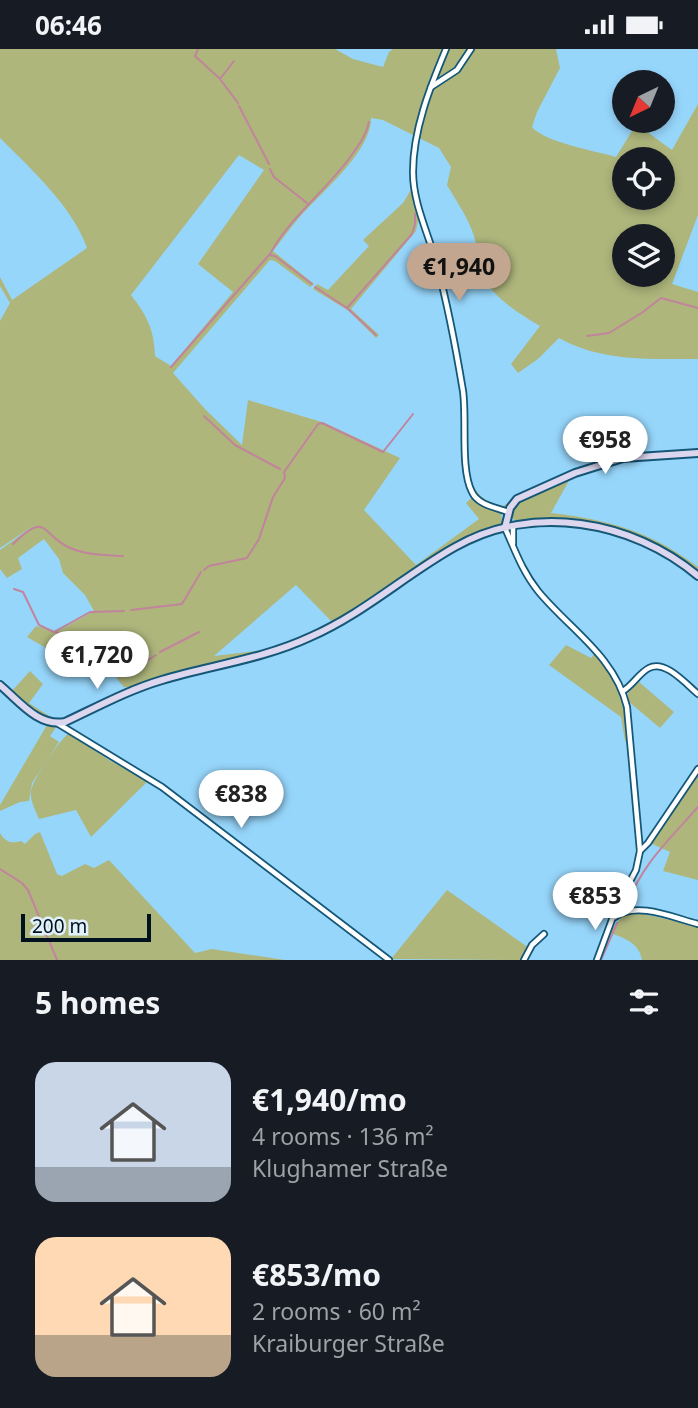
<!DOCTYPE html>
<html lang="en">
<head>
<meta charset="utf-8">
<style>
	body { margin:0; font-family:"Noto Sans",sans-serif; background:#242831; color:#f1f3f6; height:100vh; display:flex; flex-direction:column; font-size:26px; white-space:nowrap }
	* { box-sizing:border-box; margin:0 }
	p { font-size:23px; color:#9ea1a6 }
	.icon { flex:none; width:38px; height:38px; fill:none; stroke:currentColor; stroke-width:2; stroke-linecap:round; stroke-linejoin:round }
	.map { position:relative; height:911px; overflow:hidden }
	.panel { display:flex; flex-direction:column; background:#171b24; flex:1 }
	.panel>* { flex:none }
	.needle { width:46px; rotate:223deg }
	.buttons { position:absolute; left:612px; top:21px; display:grid; gap:14px }
	.buttons a { display:grid; place-items:center; width:63px; height:63px; border-radius:50%; background:#171b24; box-shadow:0 4px 10px #0003; font-size:35px }
	.scale { position:absolute; left:21px; bottom:18px; width:130px; box-sizing:border-box; padding-left:7px; border:4px solid #00121f; border-top:0; font-size:19px; line-height:24px; white-space:nowrap; color:#00121f; -webkit-text-stroke:5px #e1f0fa; paint-order:stroke }
	.price { position:absolute; translate:-50% -60px; padding:0 16px; border-radius:24px; background:#fff; color:#222; font-size:23px; line-height:46px; filter:drop-shadow(0 2px 4px #0008) }
	.price::after { content:''; position:absolute; left:50%; top:42px; width:21px; height:16px; margin-left:-10px; background:inherit; clip-path:polygon(0 0,100% 0,50% 100%) }
	.price.active { background:#c2a68f; color:#111 }
	ul { padding:0; list-style:none }
	li { display:flex; align-items:center; gap:21px; height:175px; padding:0 35px }
	li span { display:grid; place-items:center; flex:none; width:196px; height:140px; border-radius:21px; color:#555 }
	li>.icon { margin-inline-start:auto }
	span .icon { width:84px; height:84px; fill:#fffc; stroke-width:1 }
	li b { font-size:30px }
	h2 { display:flex; justify-content:space-between; align-items:center; height:84px; padding:0 35px; font-size:30px }
	.status { display:flex; justify-content:space-between; align-items:center; height:49px; padding:0 35px; background:#171b24; direction:ltr }
	.status svg { height:19px; fill:currentColor }
	.map>svg:first-child { display:block }
	.green { fill:#aeb67c; fill-rule:evenodd }
	.lines { fill:none; stroke-linecap:round; stroke-linejoin:round }
	.stream { stroke:#c1849c; stroke-width:2 }
	.street-casing { stroke:#145777; stroke-width:8 }
	.secondary-casing { stroke:#145777; stroke-width:10 }
	.street { stroke:#fff; stroke-width:4.5 }
	.secondary { stroke:#dcd6ef; stroke-width:6 }
</style>
</head>
<body>
<div class="status"><b>06:46</b><svg viewBox="0 0 49 12"><path d="M0 12V9h3v3zM5 12V6h3v6zM10 12V3h3v9zM15 12V0h3v12zM26 1h20v11H26zM47 4h2v5h-2z"/></svg></div>
<div class="map">
<svg width="698" height="911" viewBox="0 0 698 911">
	<rect width="100%" height="100%" fill="#97d6fb"/>
	<!-- green -->
	<g class="green">
		<path d="M0 0H335L353 10 383 18 389 3 393 0H556L560 19 537 63 532 78C544 93 596 102 616 108L637 74H641L650 85 672 101 698 55V166L672 235 698 243V310C650 310 602 313 559 289L538 310 518 324 511 315 540 277C523 267 504 255 492 241 482 229 478 195 471 179 465 164 455 150 447 136L451 118 439 99 383 71 371 69C372 99 327 139 308 159 295 172 284 188 273 202L314 235 310 238 275 212 270 211 173 324 205 360 242 396 248 351 325 374 400 409 364 461 416 516 479 470 466 454 475 446 470 431C478 447 485 453 503 457L510 453 501 462 502 474 464 489 445 500 407 528 333 574 296 536 214 607 274 600 132 639 124 638 113 625 79 618 27 588 36 577 56 583 94 562 85 546 63 524 59 510 44 490 18 509 22 520 7 529 0 520V501L36 475 0 499V272L10 254 0 237V228L12 251 87 199C73 158 30 119 0 89ZM239 106 264 121 198 215 233 243 171 317 155 307C154 280 147 267 131 246ZM625 110H663V149H625ZM625 187H663V226H625Z"/>
		<polygon points="412,139 419,167 416,182 351,260 379,286 376,289 349,262 313,240 317,235 328,241 369,197 363,191 403,154"/>
		<path d="M571 428 551 464C610 471 650 482 698 518V523C646 485 584 462 519 473L513 470 512 461 524 449Z"/>
		<polygon points="566,596 591,609 596,603 621,640 628,695 625,692 621,668 549,616"/>
		<polygon points="30,622 43,635 29,654 57,672 38,665 12,642"/>
		<polygon points="639,633 674,663 660,679 628,652 628,643"/>
		<polygon points="47,676 57,677 50,687 59,693 32,734 29,752 20,753 0,762 0,756"/>
		<path d="M69 684 109 711 148 732 91 788 76 761 39 770C35 761 30 752 31 742 33 729 59 692 69 684Z"/>
		<polygon points="698,723 698,831 663,822 670,803 650,794"/>
		<path d="M40 783 57 825 62 827 85 815 94 819 109 811 195 904 212 900 285 911H0V784C5 793 12 795 21 792L25 795 35 785Z"/>
		<polygon points="447,841 529,899 522,911 391,910"/>
		<path d="M634 863 698 877V911H642C639 894 626 890 611 884 616 873 622 866 634 863Z"/>
	</g>
	<g class="lines">
		<!-- stream -->
		<g class="stream">
			<polyline points="198,0 195,7 219,29"/>
			<polyline points="234,12 220,30 238,54"/>
			<polyline points="239,57 269,115"/>
			<polyline points="270,120 274,128 307,154"/>
			<path d="M270 205C291 167 326 142 351 107 359 95 366 87 369 73"/>
			<polyline points="315,238 347,259 376,286"/>
			<polyline points="347,259 412,185 415,175 415,165"/>
			<polyline points="587,287 609,284 643,263 661,249 698,259"/>
			<polyline points="171,318 269,206 275,207 312,235"/>
			<polyline points="204,367 235,396 280,420"/>
			<path d="M13 495C47 461 42 486 68 498 84 506 106 506 123 507"/>
			<polyline points="204,521 209,517 247,509 259,490 273,448 285,429 284,423 318,375 322,374 383,403 413,365"/>
			<polyline points="14,540 23,543 39,576 54,583 90,563 124,562"/>
			<polyline points="131,561 182,555 201,523"/>
			<polyline points="55,583 125,600 130,602 142,615 156,606"/>
			<polyline points="160,603 199,583"/>
			<polyline points="0,820 22,834 28,841 57,911"/>
			<path d="M626 857C643 814 668 792 698 758"/>
			<polyline points="601,911 617,874"/>
		</g>
		<!-- street casing -->
		<g class="street-casing">
			<g id="street">
				<path d="M446 0C430 38 413 81 413 123 413 155 429 186 437 216 448 257 456 300 463 342 467 370 460 420 472 443 478 456 495 458 508 463"/>
				<polyline points="431,38 457,21 471,0"/>
				<path d="M505 479C515 501 522 522 538 542 569 580 615 607 627 658L640 802"/>
				<polyline points="513,495 513,477"/>
				<path d="M623 642C633 636 639 624 649 619 665 610 687 636 698 645"/>
				<polyline points="57,674 162,738 389,911"/>
				<path d="M615 868C637 852 674 869 698 875"/>
				<polyline points="524,911 532,896 544,885"/>
				<polyline points="597,911 617,857 636,821 640,802 648,794 698,720"/>
			</g>
		</g>
		<!-- secondary casing -->
		<g class="secondary-casing">
			<g id="secondary">
				<polyline points="505,479 510,459 517,450 575,424 623,409 698,404"/>
				<path d="M0 636C19 652 38 678 65 673 97 658 128 641 162 631 212 616 263 610 310 588 363 565 405 526 455 498 532 454 632 471 698 527"/>
			</g>
		</g>
		<!-- street -->
		<use href="#street" class="street"/>
		<!-- secondary -->
		<use href="#secondary" class="secondary"/>
	</g>
</svg>
<div class="buttons">
<a><svg class="needle" viewBox="-14 -14 28 28"><path d="M0-13l5 13h-10z" fill="#e53935"/><path d="M0 13l5-13h-10z" fill="#9ea1a6"/></svg></a>
<a><svg class="icon" aria-label="locate" viewBox="0 0 24 24"><circle cx="12" cy="12" r="6"/><path d="M12 2v4M12 18v4M2 12h4M18 12h4"/></svg></a>
<a><svg class="icon" aria-label="layers" viewBox="0 0 24 24"><path d="M12 4l9 5-9 5-9-5zM3 14l9 5 9-5"/></svg></a>
</div>
<div class="scale">200 m</div>
<b class="price active" style="left:459px;top:254px">€1,940</b>
<b class="price" style="left:605px;top:427px">€958</b>
<b class="price" style="left:97px;top:642px">€1,720</b>
<b class="price" style="left:241px;top:781px">€838</b>
<b class="price" style="left:595px;top:883px">€853</b>
</div>
<section class="panel">
<h2>5 homes<svg class="icon" aria-label="filters" viewBox="0 0 24 24"><path d="M4 7h16M4 17h16"/><circle cx="9" cy="7" r="2"/><circle cx="15" cy="17" r="2"/></svg></h2>
<ul>
<li><span style="background:linear-gradient(#c9d6e8 75%,#9aa5b1 0)"><svg class="icon" aria-label="home" viewBox="0 0 24 24"><path d="M3 11l9-7 9 7M6 9v11h12V9"/></svg></span><div><b>€1,940/mo</b><p>4 rooms · 136 m²</p><p>Klughamer Straße</p></div></li>
<li><span style="background:linear-gradient(#ffd9b3 70%,#b9a48a 0)"><svg class="icon" aria-label="home" viewBox="0 0 24 24"><path d="M3 11l9-7 9 7M6 9v11h12V9"/></svg></span><div><b>€853/mo</b><p>2 rooms · 60 m²</p><p>Kraiburger Straße</p></div></li>
</ul>
</section>
</body>
</html>
